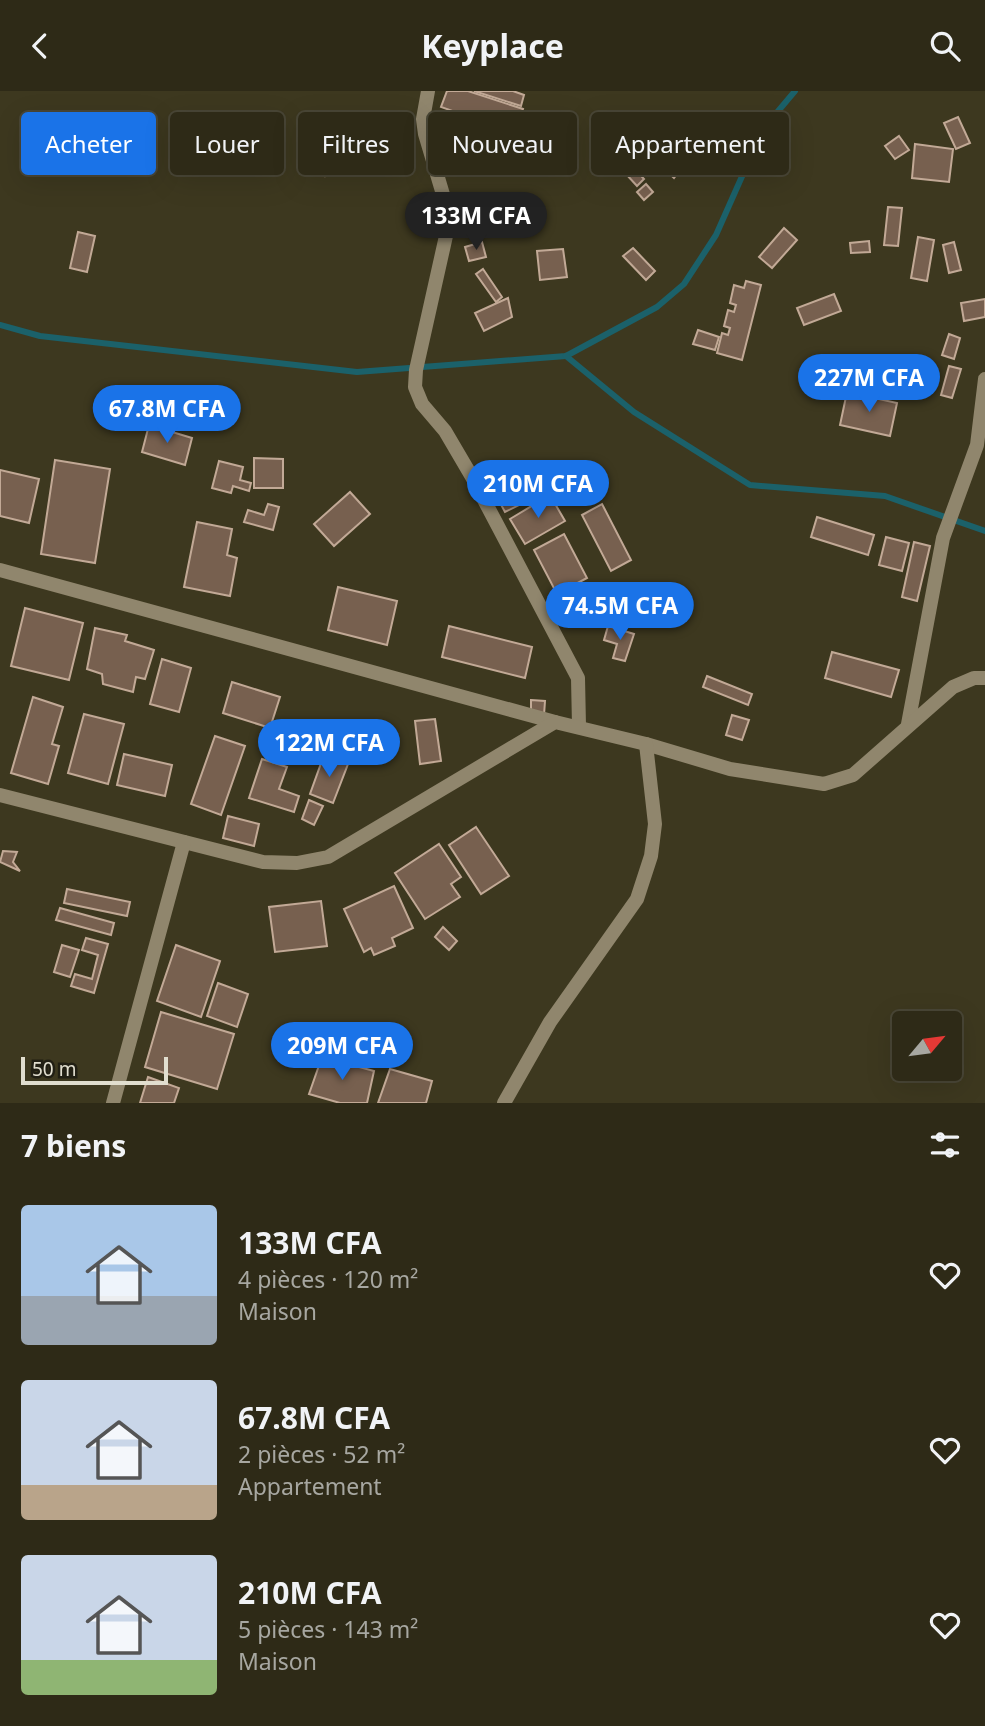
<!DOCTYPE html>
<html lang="fr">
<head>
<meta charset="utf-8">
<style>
	body { margin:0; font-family:"Noto Sans",sans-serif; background:#363220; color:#f1f3f6; height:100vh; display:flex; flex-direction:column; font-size:26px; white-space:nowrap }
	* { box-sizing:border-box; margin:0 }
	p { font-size:23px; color:#a7a7a1 }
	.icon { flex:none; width:38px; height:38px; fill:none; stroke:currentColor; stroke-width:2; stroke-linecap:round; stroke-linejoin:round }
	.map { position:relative; height:1012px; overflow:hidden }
	.drawer { display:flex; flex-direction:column; background:#2e2a17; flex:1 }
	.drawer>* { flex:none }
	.hud { position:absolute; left:21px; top:21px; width:943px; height:63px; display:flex; gap:14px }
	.needle { width:46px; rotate:61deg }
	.fabs { position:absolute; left:892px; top:920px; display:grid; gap:14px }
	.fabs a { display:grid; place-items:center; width:70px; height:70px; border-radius:7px; background:#2e2a17; box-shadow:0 7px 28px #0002,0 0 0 2px #494636; font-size:35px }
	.scale { position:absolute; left:21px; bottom:18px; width:147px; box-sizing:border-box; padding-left:7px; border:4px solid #e1decf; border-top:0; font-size:19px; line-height:24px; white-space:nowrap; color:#e1decf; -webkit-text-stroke:5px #211f14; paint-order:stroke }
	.price { position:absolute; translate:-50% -60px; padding:0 16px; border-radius:24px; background:#1a73e8; color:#fff; font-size:23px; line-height:46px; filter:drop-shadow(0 2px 4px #0008) }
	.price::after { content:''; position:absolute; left:50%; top:42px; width:21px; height:16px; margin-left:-10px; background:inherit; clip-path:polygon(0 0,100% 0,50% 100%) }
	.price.active { background:#222; color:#fff }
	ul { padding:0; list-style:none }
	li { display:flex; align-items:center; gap:21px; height:175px; padding:0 21px }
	li span { display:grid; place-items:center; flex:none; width:196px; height:140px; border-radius:7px; color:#555 }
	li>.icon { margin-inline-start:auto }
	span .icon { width:84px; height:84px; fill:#fffc; stroke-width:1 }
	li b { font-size:30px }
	h2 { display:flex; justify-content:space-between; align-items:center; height:84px; padding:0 21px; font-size:30px }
	.pill { padding:0 24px; border-radius:7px; background:#2e2a17; box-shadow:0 7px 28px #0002,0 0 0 2px #494636; font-size:24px; line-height:63px }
	.pill.active { background:#1a73e8; color:#fff }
	header { display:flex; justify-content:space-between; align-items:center; height:91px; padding:0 21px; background:#2e2a17; font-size:32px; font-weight:700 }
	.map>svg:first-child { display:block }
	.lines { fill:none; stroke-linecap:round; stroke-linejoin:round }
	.stream { stroke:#1b616a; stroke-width:6 }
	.building { fill:#77604f; stroke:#c2a996; stroke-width:2 }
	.street { stroke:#90866d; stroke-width:14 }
</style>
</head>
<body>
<header><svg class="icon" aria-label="back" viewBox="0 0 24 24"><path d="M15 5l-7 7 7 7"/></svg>Keyplace<svg class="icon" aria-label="search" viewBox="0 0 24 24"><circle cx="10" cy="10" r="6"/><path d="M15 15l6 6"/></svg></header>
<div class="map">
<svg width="985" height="1012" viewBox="0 0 985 1012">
	<rect width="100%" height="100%" fill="#3d381f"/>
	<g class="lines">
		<!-- stream -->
		<g class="stream">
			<polyline points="0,234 40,245 357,281 566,265 657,216 684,193 716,144 763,38 795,0"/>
			<polyline points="566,265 634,321 750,394 885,405 985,440"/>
		</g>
	</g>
	<!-- building -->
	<g class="building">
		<polygon points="447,0 468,0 523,18 515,42 441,16"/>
		<polygon points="474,0 513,0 524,4 521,15"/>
		<polygon points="958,26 970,52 956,58 944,32"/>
		<polygon points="668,33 677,42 671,48 679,55 668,65 652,50"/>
		<polygon points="475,37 481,77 456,81 451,42"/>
		<polygon points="899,45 909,59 895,68 885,55"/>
		<polygon points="915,53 953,58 949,91 912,87"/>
		<polygon points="320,57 336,74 325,85 309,67"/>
		<polygon points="662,63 680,79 674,87 656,70"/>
		<polygon points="633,76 644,88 637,95 626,83"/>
		<polygon points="646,93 653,101 644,109 637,101"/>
		<polygon points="888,116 902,117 898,155 884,154"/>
		<polygon points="784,137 797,149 772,177 759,166"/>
		<polygon points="78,141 95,145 87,181 70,177"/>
		<polygon points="918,146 934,149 927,190 911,187"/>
		<polygon points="869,150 870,161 851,162 850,152"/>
		<polygon points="482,151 486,166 469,170 465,156"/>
		<polygon points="954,151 961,179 949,182 943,154"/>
		<polygon points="633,157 655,180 646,189 623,165"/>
		<polygon points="563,158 567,186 540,189 537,160"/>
		<polygon points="483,178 502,206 496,211 476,183"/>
		<polygon points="746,190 761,194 742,269 717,262 722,242 728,244 730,237 724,235 728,219 734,221 736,214 730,212 734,194 744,197"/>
		<polygon points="834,203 841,220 804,234 797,217"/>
		<polygon points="508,207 512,226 484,240 475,222"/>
		<polygon points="985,208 985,226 964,230 961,212"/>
		<polygon points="698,239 719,246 715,259 693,253"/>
		<polygon points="949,243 960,247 954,268 942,264"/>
		<polygon points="949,275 961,278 952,307 941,304"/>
		<polygon points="847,301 897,312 890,345 840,334"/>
		<polygon points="149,334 192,347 185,374 142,361"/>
		<polygon points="254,367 283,368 283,397 254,397"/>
		<polygon points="55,369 110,378 95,472 41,463"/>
		<polygon points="219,370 243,376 240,389 251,392 249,400 233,395 231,402 212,397"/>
		<polygon points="534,375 547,400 505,421 492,397"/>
		<polygon points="0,379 39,388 29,432 0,425"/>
		<polygon points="350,401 370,423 334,455 314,433"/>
		<polygon points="550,404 565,430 525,453 510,428"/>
		<polygon points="268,413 279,416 273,439 244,431 248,419 264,424"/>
		<polygon points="602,413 631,469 611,480 582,424"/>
		<polygon points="817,426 874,444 868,464 811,446"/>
		<polygon points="197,431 232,438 227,464 237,467 230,505 184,496"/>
		<polygon points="564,443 587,487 557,503 534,459"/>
		<polygon points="886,446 909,452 902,480 879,474"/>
		<polygon points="914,451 930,455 917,510 902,506"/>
		<polygon points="338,496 397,510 387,554 328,539"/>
		<polygon points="25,517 83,532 69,589 11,575"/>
		<polygon points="449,535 532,556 525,587 442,566"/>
		<polygon points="608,535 634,543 625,570 613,567 617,553 604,549"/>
		<polygon points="95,537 127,544 125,550 154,559 145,588 136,586 133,601 103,593 102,583 87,578"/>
		<polygon points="832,561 899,579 891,606 825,587"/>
		<polygon points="162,568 191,577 179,621 150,613"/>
		<polygon points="707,585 752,603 748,614 703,596"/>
		<polygon points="232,591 280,606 270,637 223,622"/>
		<polygon points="33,606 63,616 52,653 59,655 48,693 11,682"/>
		<polygon points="531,609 545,610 544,624 531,623"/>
		<polygon points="84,623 124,633 108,693 68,682"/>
		<polygon points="732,624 749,629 742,649 726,644"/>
		<polygon points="435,628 441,670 420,673 415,630"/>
		<polygon points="215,645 245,655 221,724 191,713"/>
		<polygon points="124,663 172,674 165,705 117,694"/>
		<polygon points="324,664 348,673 333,712 310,703"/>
		<polygon points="262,668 287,676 279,698 299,705 294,721 249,707"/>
		<polygon points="309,709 323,715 314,734 302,728"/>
		<polygon points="228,725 259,733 254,755 223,747"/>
		<polygon points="476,736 509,785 481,803 449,754"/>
		<polygon points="439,753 461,786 451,793 460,806 425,828 395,782"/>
		<polygon points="3,760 17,761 13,771 20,780 0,771"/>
		<polygon points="394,795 413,837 392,847 395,855 374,864 371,857 364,861 344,818"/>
		<polygon points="67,798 130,811 127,825 64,812"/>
		<polygon points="321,810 327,855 275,861 269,816"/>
		<polygon points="60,817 114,832 111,844 56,829"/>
		<polygon points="443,836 457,850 449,859 435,846"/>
		<polygon points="86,847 108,853 94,902 71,895 75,883 92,888 98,864 82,859"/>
		<polygon points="62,854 79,859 70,886 54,881"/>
		<polygon points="176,854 220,870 201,926 157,910"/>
		<polygon points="218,892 248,903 237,936 207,925"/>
		<polygon points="161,921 234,943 217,998 145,976"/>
		<polygon points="322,966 374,980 367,1012 340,1012 309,1003"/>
		<polygon points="390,978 432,990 426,1012 378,1012"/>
		<polygon points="148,986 179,997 174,1012 140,1012"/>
	</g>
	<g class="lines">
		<!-- street -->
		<g class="street">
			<polyline points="428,0 423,28 425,43 450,127 416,279 415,296 422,313 445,340 472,386 578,587 579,635"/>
			<polyline points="0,479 555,631"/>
			<polyline points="908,633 943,447 977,354 985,288"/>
			<polyline points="0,704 263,771 297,772 328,766 555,631 646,653 730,678 824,693 853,684 953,596 974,587 985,587"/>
			<polyline points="113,1012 184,751"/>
			<polyline points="504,1012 550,931 637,808 651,765 655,733 646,653"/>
		</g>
	</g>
</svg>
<div class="fabs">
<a><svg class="needle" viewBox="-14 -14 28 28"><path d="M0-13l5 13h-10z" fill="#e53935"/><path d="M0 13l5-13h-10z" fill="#a7a7a1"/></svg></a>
</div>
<div class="scale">50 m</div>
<b class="price active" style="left:476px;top:161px">133M CFA</b>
<b class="price" style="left:869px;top:323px">227M CFA</b>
<b class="price" style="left:167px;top:354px">67.8M CFA</b>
<b class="price" style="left:538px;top:429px">210M CFA</b>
<b class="price" style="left:620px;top:551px">74.5M CFA</b>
<b class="price" style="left:329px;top:688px">122M CFA</b>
<b class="price" style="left:342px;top:991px">209M CFA</b>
<div class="hud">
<a class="pill active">Acheter</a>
<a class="pill">Louer</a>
<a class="pill">Filtres</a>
<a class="pill">Nouveau</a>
<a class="pill">Appartement</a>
</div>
</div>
<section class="drawer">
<h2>7 biens<svg class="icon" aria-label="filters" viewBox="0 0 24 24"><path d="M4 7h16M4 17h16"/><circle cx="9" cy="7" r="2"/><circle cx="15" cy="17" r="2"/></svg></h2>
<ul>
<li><span style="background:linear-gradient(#a9c7e8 65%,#9aa5b1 0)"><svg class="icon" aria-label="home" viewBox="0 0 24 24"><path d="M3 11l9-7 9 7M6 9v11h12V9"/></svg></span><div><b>133M CFA</b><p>4 pièces · 120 m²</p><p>Maison</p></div><svg class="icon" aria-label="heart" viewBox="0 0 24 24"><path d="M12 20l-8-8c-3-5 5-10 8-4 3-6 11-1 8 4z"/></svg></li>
<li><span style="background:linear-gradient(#c9d6e8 75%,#b9a48a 0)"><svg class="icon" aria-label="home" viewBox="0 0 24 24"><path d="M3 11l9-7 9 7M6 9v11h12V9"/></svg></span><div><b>67.8M CFA</b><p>2 pièces · 52 m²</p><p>Appartement</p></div><svg class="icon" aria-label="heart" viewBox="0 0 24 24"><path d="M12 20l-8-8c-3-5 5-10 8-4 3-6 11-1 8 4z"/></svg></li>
<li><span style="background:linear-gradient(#c9d6e8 75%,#8fb573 0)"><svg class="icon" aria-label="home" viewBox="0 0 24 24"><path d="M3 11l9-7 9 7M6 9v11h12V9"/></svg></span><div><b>210M CFA</b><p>5 pièces · 143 m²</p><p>Maison</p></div><svg class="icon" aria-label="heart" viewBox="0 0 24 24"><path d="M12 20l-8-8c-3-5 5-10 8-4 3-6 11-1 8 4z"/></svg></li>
</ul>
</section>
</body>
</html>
